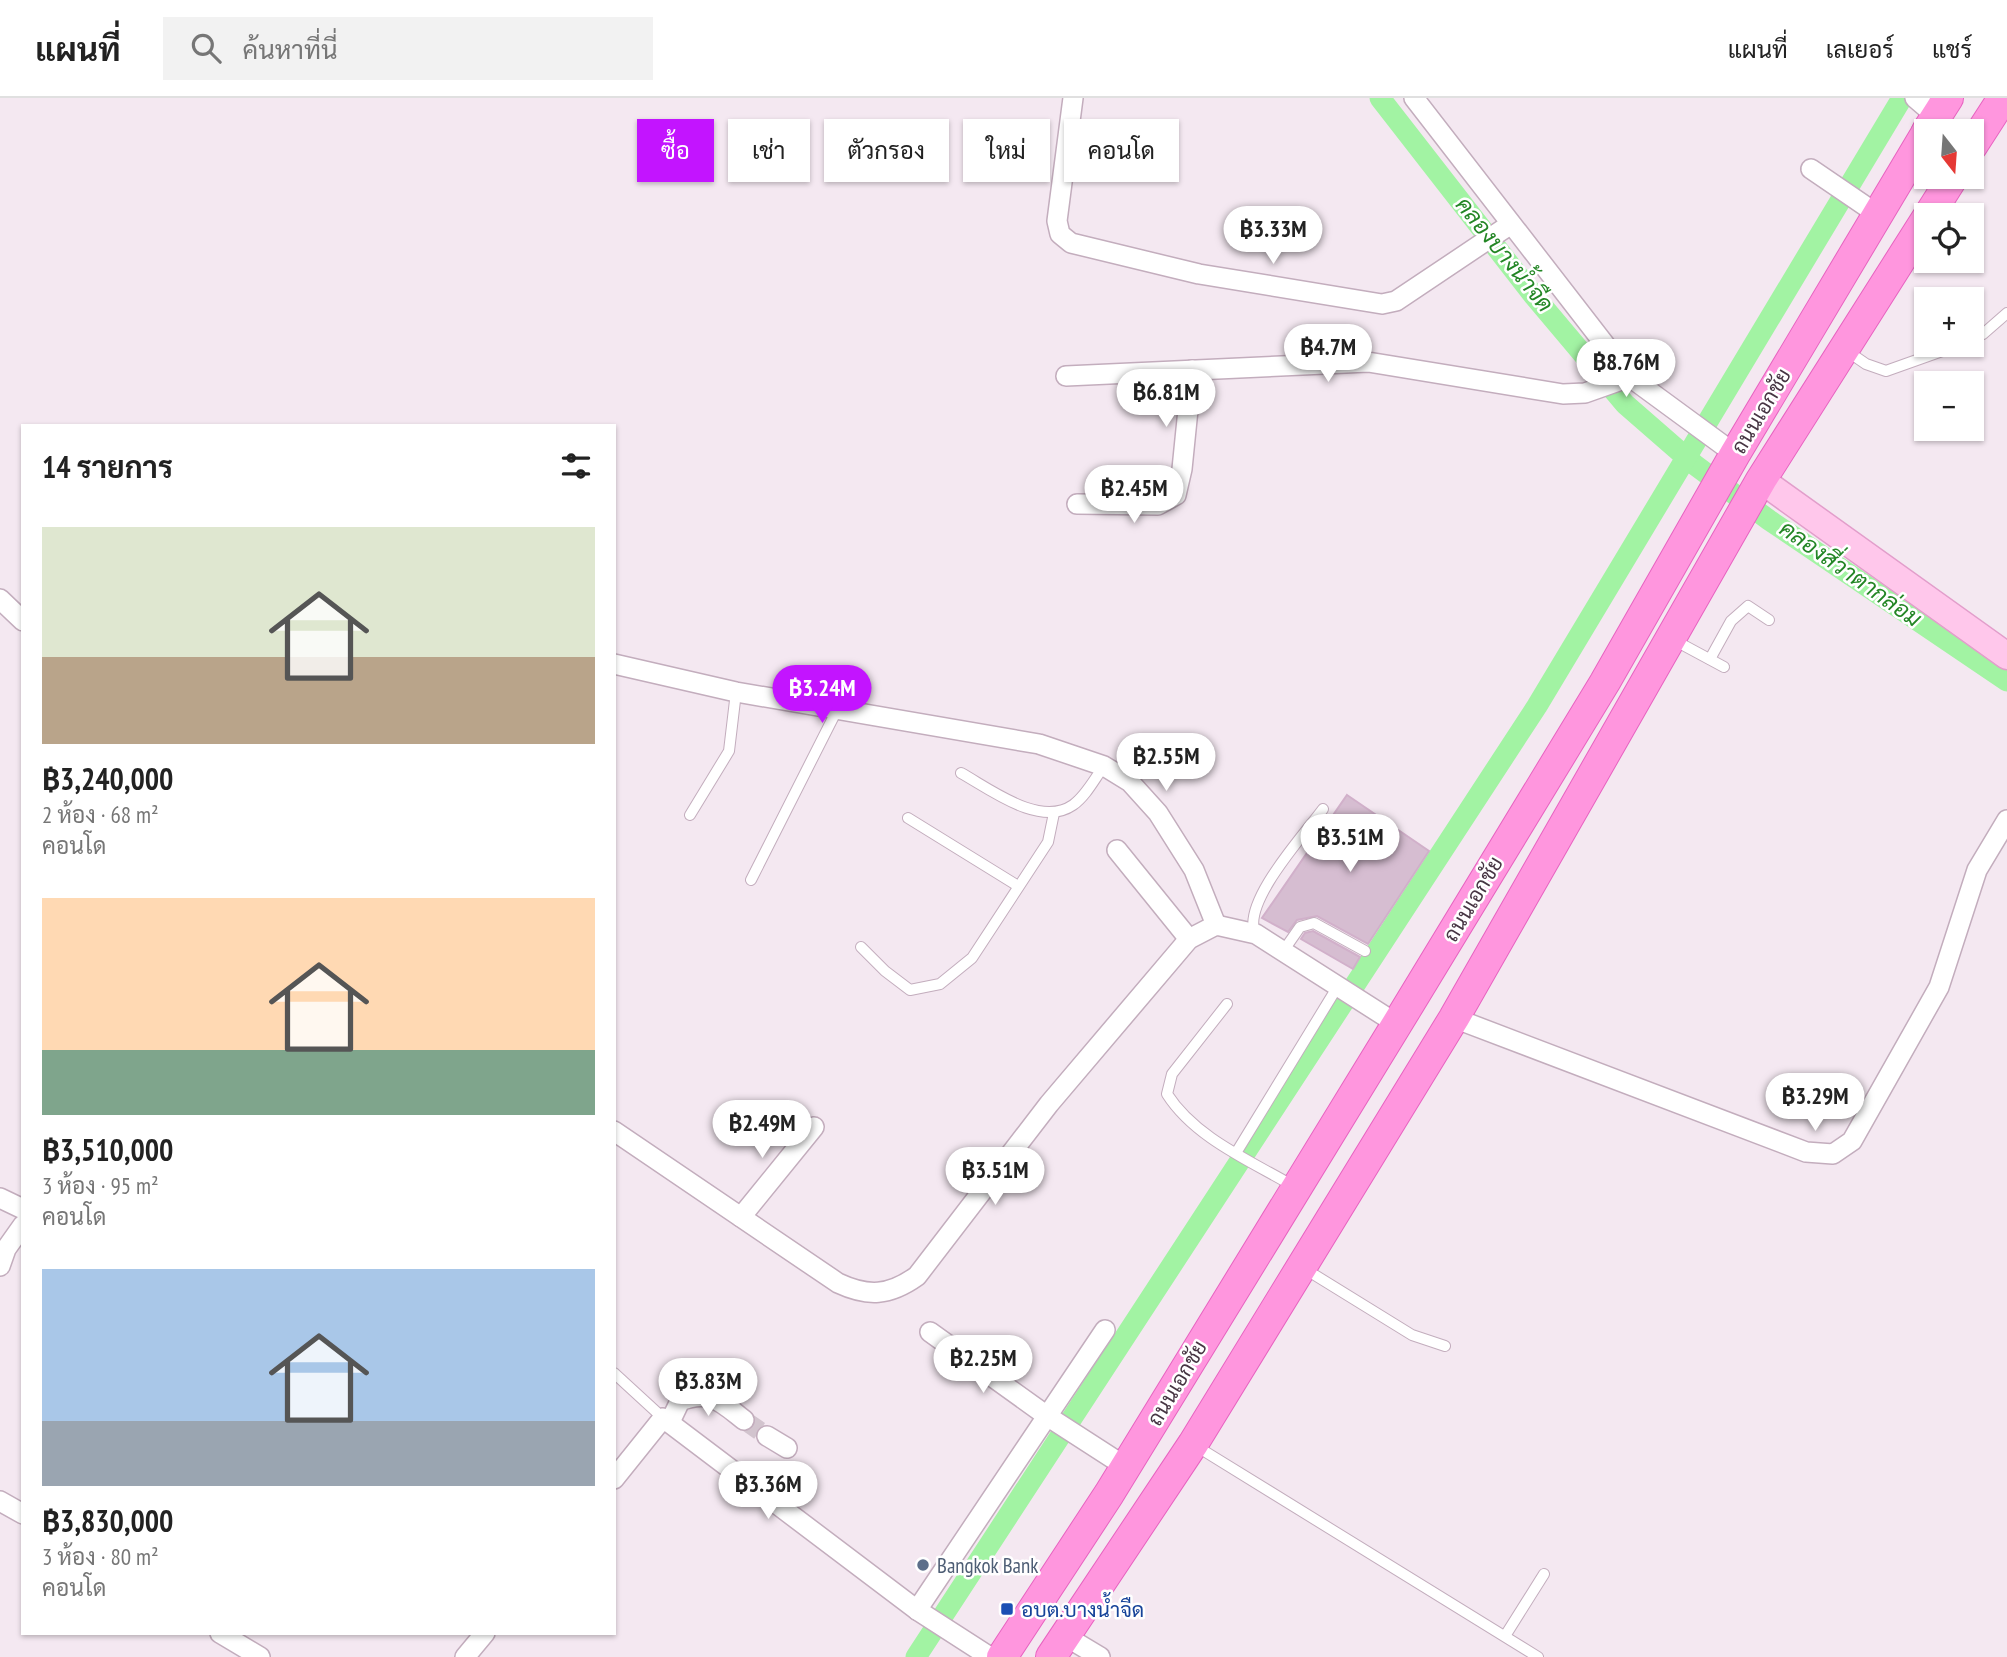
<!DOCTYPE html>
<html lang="th">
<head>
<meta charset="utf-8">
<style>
	body { margin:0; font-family:"PT Sans Narrow",Sarabun,sans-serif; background:#f2f2f2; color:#222; height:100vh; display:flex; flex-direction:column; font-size:26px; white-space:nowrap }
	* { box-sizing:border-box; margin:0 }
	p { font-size:23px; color:#767676 }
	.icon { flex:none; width:38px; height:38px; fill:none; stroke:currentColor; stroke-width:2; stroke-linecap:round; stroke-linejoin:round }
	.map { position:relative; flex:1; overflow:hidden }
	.details { position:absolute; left:21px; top:326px; width:595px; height:1211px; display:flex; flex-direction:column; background:#fff; border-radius:0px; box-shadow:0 2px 5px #0004 }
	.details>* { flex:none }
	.hud { position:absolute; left:637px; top:21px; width:665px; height:63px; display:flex; gap:14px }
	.needle { width:46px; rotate:163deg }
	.tools { position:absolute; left:1914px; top:21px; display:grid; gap:14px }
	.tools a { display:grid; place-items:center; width:70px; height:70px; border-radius:0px; background:#fff; box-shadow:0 2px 5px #0004; font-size:35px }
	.price { position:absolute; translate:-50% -60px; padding:0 16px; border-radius:24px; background:#fff; color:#222; font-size:23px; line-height:46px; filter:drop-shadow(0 2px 4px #0008) }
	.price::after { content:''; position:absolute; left:50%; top:42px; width:21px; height:16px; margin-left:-10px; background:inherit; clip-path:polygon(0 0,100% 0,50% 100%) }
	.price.selected { background:#c314ff; color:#fff }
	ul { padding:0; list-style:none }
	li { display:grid; align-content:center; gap:14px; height:371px; padding:0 21px }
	li span { display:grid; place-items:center; height:217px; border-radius:0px; color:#555 }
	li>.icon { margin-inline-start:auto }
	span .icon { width:126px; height:126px; fill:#fffc; stroke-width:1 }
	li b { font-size:30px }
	h2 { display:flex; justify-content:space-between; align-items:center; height:84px; padding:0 21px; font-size:30px }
	.chip { padding:0 24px; border-radius:0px; background:#fff; box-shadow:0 2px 5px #0004; font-size:24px; line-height:63px }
	.chip.selected { background:#c314ff; color:#fff }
	header { display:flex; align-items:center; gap:42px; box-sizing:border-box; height:98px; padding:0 35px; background:#fff; border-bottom:2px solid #e0e0e0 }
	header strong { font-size:33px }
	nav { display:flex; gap:38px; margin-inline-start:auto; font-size:24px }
	.search { width:490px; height:63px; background:#f2f2f2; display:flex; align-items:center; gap:18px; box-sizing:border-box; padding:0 24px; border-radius:0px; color:#767676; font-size:26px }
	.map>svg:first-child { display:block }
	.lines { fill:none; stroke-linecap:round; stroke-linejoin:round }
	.canal { stroke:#a2f3a3; stroke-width:21 }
	.building { fill:#d6bdd1; stroke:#d1b0ca; stroke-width:2 }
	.street-tunnel { stroke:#d2c4ce; stroke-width:19; stroke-dasharray:19 10; stroke-linecap:butt }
	.lane-casing { stroke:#c3adbd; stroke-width:12 }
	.street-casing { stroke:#c3adbd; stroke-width:22 }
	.secondary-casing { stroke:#e29ecb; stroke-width:29 }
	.primary-casing { stroke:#e763c0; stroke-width:32 }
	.lane { stroke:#fff; stroke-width:10 }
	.street { stroke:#fff; stroke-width:19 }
	.secondary { stroke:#ffc7eb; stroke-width:26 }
	.primary { stroke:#ff96de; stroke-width:30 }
	.service-dot { fill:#5c6f8a; stroke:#fff; stroke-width:2.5 }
	.transit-dot { fill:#1a4fb4; stroke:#fff; stroke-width:2.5 }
	.labels { text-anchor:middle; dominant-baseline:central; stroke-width:5; stroke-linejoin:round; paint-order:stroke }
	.street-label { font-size:21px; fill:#483644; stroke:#fff }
	.service-label { font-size:21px; fill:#4e5e75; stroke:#fff; text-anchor:start }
	.transit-label { font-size:21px; fill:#164399; stroke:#fff; text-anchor:start }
	.water-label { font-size:23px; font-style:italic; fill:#238625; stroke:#fff }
</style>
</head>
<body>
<header>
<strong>แผนที่</strong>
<div class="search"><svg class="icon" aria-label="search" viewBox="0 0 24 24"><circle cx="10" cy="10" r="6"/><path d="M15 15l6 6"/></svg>ค้นหาที่นี่</div>
<nav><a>แผนที่</a><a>เลเยอร์</a><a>แชร์</a></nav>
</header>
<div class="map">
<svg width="2007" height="1559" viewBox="0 0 2007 1559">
	<rect width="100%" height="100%" fill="#f4e8f1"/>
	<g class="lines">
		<!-- canal -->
		<g class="canal">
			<polyline points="1380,0 1534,198 1625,306 1695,367 1769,422 2007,583"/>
			<polyline points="916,1559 1537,608 1902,0"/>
		</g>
	</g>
	<!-- building -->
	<g class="building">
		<polygon points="1347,697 1429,753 1368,846 1317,818 1297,822 1288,834 1262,820"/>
		<polygon points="1313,833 1360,859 1353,871 1301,841 1305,835"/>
	</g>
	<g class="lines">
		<!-- street-tunnel -->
		<polyline class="street-tunnel" points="744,1322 767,1338"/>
		<!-- lane casing -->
		<g class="lane-casing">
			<g id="lane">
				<polyline points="1972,241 1983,236 2007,215"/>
				<polyline points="1847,253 1866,266 1886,273 1959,247"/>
				<polyline points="1672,541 1724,569"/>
				<polyline points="1710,561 1731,523 1748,508 1769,522"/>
				<path d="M961 675C990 691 1040 730 1073 707 1086 698 1095 680 1104 668"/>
				<polyline points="690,717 729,653 736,594"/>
				<polyline points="908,720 1018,788"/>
				<polyline points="751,782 838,610"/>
				<path d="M1255 835C1242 804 1304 737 1323 711"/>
				<polyline points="861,849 885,873 910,892 940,886 972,860 1048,744 1054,715"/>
				<polyline points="1284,852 1300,829 1314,825 1365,853"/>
				<path d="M1227 906 1172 976 1167 996C1195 1040 1251 1063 1295 1089"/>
				<polyline points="1236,1055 1338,888"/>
				<polyline points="1305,1171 1412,1237 1445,1248"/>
				<polyline points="614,1275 663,1320"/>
				<polyline points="1196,1348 1538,1559"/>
				<polyline points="1505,1538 1544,1476"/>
			</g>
		</g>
		<!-- street casing -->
		<g class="street-casing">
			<g id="street">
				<polyline points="1073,0 1057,123 1060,136 1071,145 1199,176 1382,206 1396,203 1511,126"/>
				<polyline points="1414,0 1630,279 1735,356"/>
				<polyline points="1915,0 1936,18"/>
				<polyline points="1811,71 1877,116"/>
				<polyline points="1066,278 1368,264 1563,296 1585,295 1630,279"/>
				<polyline points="1077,406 1158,407 1176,397 1182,371 1192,272"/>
				<polyline points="0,501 23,523"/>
				<polyline points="614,566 736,594 1039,646 1104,668 1130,684 1158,715 1194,772 1216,827"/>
				<polyline points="1117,752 1189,841"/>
				<polyline points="1454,920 1806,1054 1833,1056 1852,1043 1939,889 1977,772 2007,722"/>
				<path d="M614 1033 838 1185C868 1199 889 1198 917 1178L1049 1006 1189 841 1216 827 1256 836 1397 926"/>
				<polyline points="0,1100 23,1111"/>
				<polyline points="741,1119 814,1029"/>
				<polyline points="0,1168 6,1151 23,1127"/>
				<polyline points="930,1234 1047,1318 1126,1369"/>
				<path d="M670 1324 680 1303C710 1291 721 1304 744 1322"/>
				<polyline points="767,1338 787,1350"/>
				<polyline points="614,1381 663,1320 917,1512 990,1559"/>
				<polyline points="0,1403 23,1416"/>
				<polyline points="917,1512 1105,1232"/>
				<polyline points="220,1535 260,1559"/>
				<polyline points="1065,1538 1100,1559"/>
				<polyline points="465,1559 485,1535"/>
			</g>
		</g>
		<!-- secondary casing -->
		<g class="secondary-casing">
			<polyline id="secondary" points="1761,382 2007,558"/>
		</g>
		<!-- primary casing -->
		<g class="primary-casing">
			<g id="primary">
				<polyline points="1927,33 1948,0"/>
				<polyline points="1972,48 2003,0"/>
				<polyline points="1929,117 1953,79"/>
				<polyline points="1002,1559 1109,1396 1397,926 1605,584 1735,356 1927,34"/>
				<polyline points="1051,1559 1193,1346 1454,920 1761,382 1927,120"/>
			</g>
		</g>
		<!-- lane -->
		<use href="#lane" class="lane"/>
		<!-- street -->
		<use href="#street" class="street"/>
		<!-- secondary -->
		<use href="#secondary" class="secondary"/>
		<!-- primary -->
		<use href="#primary" class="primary"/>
	</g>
	<!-- markers -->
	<circle class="service-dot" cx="923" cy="1467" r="7"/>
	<rect class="transit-dot" x="1000" y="1504" width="14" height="14" rx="3.5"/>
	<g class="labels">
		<!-- street labels -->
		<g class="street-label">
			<text transform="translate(1761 313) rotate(-59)">ถนนเอกชัย</text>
			<text transform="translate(1473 801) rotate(-59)">ถนนเอกชัย</text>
			<text transform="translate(1177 1285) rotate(-59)">ถนนเอกชัย</text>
		</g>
		<!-- service labels -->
		<g class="service-label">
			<text x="937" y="1467">Bangkok Bank</text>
		</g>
		<!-- transit labels -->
		<g class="transit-label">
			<text x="1021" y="1511">อบต.บางน้ำจืด</text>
		</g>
		<!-- water labels -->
		<g class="water-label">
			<text transform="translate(1505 156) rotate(51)">คลองบางน้ำจืด</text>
			<text transform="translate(1851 475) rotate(35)">คลองสี่วาตากล่อม</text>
		</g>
	</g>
</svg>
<div class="tools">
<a><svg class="needle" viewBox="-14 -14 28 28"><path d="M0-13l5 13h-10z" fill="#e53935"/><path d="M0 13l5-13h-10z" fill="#767676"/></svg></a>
<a><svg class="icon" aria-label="locate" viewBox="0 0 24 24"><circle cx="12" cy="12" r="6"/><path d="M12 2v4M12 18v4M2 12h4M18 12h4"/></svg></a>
<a>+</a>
<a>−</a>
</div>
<b class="price" style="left:1273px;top:168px">฿3.33M</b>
<b class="price" style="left:1328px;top:286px">฿4.7M</b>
<b class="price" style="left:1626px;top:301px">฿8.76M</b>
<b class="price" style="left:1166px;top:331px">฿6.81M</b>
<b class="price" style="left:1134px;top:427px">฿2.45M</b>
<b class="price selected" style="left:822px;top:627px">฿3.24M</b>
<b class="price" style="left:1166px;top:695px">฿2.55M</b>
<b class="price" style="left:1350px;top:776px">฿3.51M</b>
<b class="price" style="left:1815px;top:1035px">฿3.29M</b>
<b class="price" style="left:762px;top:1062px">฿2.49M</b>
<b class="price" style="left:995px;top:1109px">฿3.51M</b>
<b class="price" style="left:983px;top:1297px">฿2.25M</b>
<b class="price" style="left:708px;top:1320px">฿3.83M</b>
<b class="price" style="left:768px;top:1423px">฿3.36M</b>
<div class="hud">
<a class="chip selected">ซื้อ</a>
<a class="chip">เช่า</a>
<a class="chip">ตัวกรอง</a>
<a class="chip">ใหม่</a>
<a class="chip">คอนโด</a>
</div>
<section class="details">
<h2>14 รายการ<svg class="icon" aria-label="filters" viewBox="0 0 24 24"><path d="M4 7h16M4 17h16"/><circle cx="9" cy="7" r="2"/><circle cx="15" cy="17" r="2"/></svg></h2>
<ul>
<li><span style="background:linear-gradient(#dfe7d0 60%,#b9a48a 0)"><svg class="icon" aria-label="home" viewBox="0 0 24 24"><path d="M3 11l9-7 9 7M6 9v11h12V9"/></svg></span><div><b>฿3,240,000</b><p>2 ห้อง · 68 m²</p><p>คอนโด</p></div></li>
<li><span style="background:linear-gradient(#ffd9b3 70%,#7fa58c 0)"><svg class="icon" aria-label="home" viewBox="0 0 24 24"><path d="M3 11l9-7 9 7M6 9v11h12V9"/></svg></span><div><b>฿3,510,000</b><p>3 ห้อง · 95 m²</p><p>คอนโด</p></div></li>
<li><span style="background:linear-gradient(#a9c7e8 70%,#9aa5b1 0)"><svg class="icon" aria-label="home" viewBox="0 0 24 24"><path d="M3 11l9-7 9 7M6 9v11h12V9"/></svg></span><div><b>฿3,830,000</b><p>3 ห้อง · 80 m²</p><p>คอนโด</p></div></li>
</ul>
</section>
</div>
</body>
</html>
